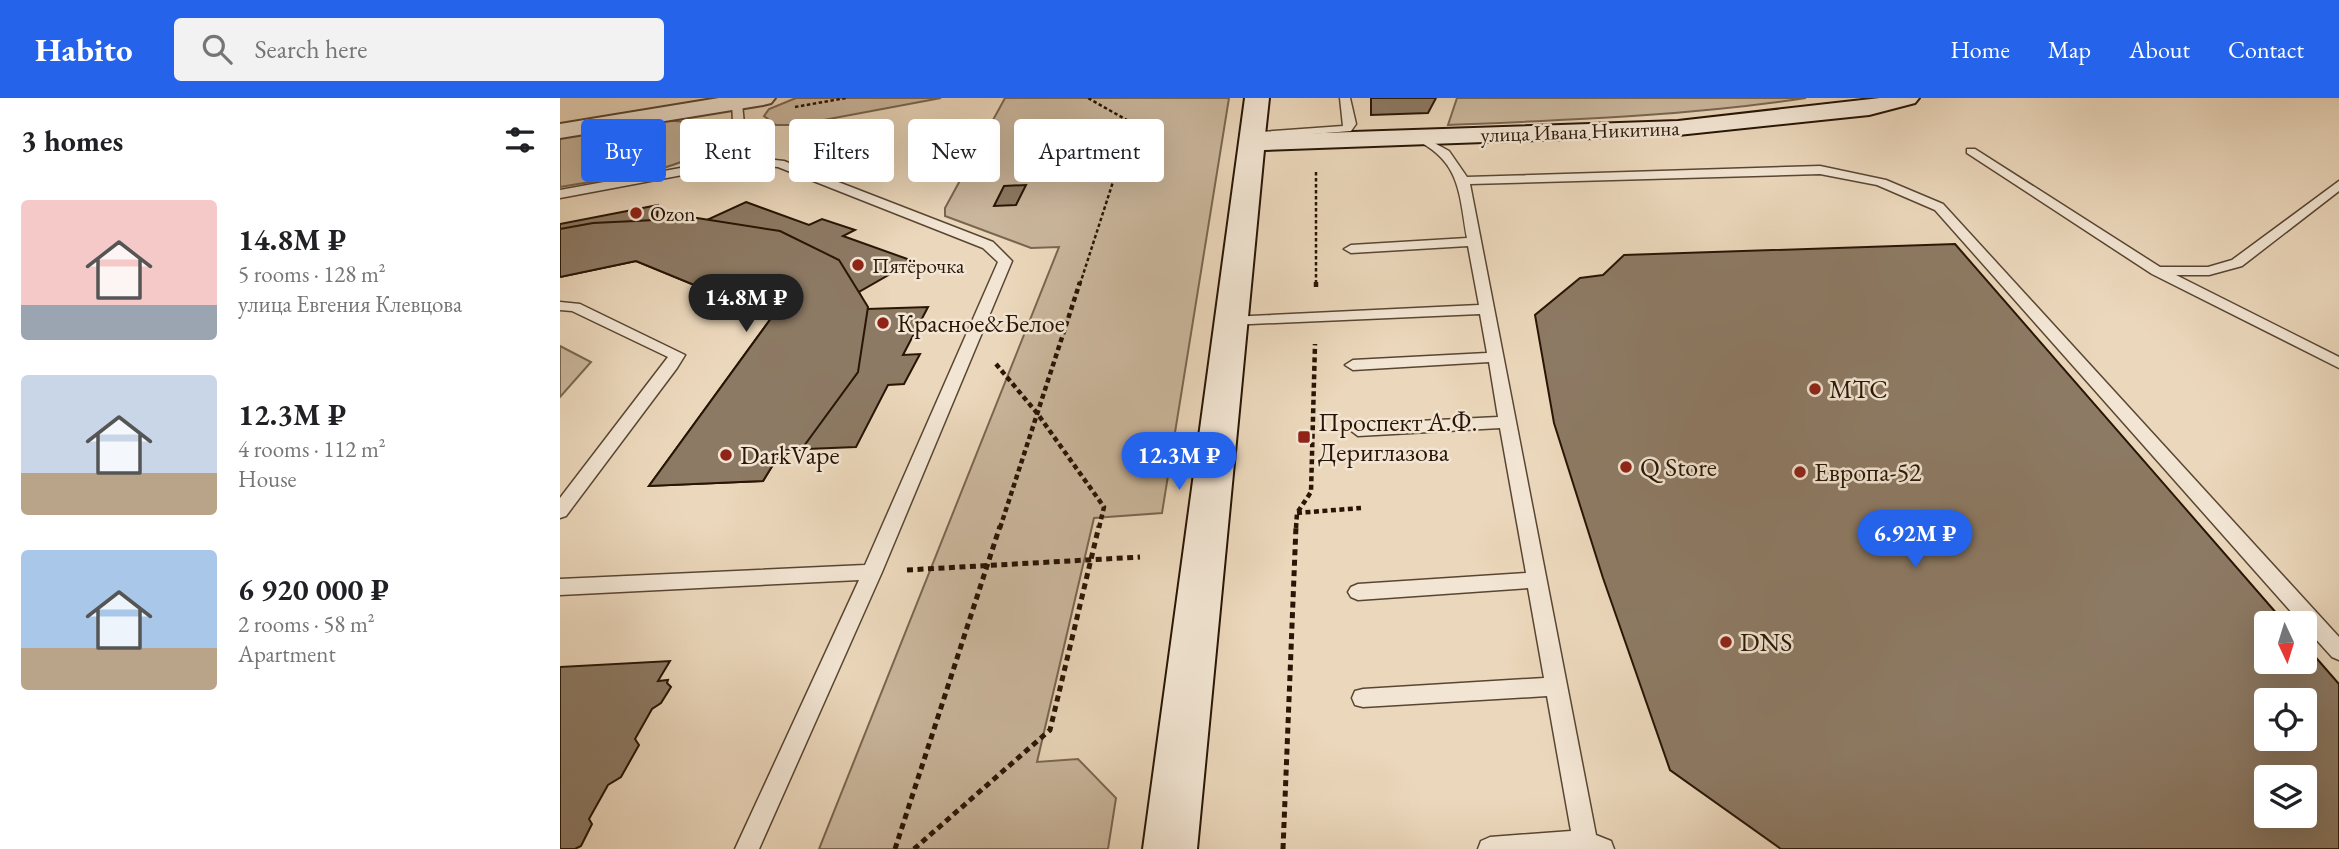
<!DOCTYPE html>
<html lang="en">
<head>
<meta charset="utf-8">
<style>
	body { margin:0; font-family:"EB Garamond",serif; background:#f2f2f2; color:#202124; height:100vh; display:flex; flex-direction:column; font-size:26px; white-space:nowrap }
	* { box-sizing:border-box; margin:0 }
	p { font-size:23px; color:#757577 }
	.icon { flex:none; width:38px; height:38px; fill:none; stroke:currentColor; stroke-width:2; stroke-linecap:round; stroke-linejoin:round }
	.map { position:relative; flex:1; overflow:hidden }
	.panel { display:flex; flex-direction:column; background:#fff; width:560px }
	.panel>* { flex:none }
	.guide { position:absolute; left:21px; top:21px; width:665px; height:63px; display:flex; gap:14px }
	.needle { width:46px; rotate:176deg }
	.buttons { position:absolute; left:1694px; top:513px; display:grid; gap:14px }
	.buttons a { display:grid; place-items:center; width:63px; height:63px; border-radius:7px; background:#fff; box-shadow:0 7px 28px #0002; font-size:35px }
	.price { position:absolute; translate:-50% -60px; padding:0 16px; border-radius:24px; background:#2563eb; color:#fff; font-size:23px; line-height:46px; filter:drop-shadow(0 2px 4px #0008) }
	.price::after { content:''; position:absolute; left:50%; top:42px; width:21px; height:16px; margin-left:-10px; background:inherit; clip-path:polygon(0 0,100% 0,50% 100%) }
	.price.on { background:#222; color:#fff }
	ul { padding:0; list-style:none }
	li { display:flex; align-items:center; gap:21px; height:175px; padding:0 21px }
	li span { display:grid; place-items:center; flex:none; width:196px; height:140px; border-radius:7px; color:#555 }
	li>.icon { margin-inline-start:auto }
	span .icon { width:84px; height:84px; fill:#fffc; stroke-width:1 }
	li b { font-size:30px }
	h2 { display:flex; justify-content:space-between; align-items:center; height:84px; padding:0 21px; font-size:30px }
	.pill { padding:0 24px; border-radius:7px; background:#fff; box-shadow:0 7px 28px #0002; font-size:24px; line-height:63px }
	.pill.on { background:#2563eb; color:#fff }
	header { display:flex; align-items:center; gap:42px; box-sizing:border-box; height:98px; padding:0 35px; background:#2563eb; color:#fff }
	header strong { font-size:33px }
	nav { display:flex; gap:38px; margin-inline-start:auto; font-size:24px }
	.search { width:490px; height:63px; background:#f2f2f2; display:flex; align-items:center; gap:18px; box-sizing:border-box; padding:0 24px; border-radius:7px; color:#757577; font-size:26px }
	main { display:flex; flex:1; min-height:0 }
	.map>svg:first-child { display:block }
	.green { fill:#cab69c; stroke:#796650; stroke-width:2 }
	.building { fill:#8d7a64; stroke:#281505; stroke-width:2; fill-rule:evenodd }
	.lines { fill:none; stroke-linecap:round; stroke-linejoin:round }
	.service-casing { stroke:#594632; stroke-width:3 }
	.tertiary-casing { stroke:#594632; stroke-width:4 }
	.secondary-casing { stroke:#281505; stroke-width:4 }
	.path-far2 { stroke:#281505; stroke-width:2.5; stroke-dasharray:3.5 2.5; stroke-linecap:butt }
	.path-far1 { stroke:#281505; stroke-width:4.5; stroke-dasharray:5 3.5; stroke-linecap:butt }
	.path { stroke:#281505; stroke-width:5; stroke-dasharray:6 4.5; stroke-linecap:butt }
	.service { fill:#f2e5d3; fill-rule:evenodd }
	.tertiary { fill:#f2e5d3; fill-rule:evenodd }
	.secondary { fill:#f2e5d3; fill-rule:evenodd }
	.poi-dot { fill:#8f2418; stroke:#f2e5d3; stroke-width:2.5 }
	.labels { text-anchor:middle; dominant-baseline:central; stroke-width:5; stroke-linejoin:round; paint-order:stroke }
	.far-street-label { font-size:21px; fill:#281505; stroke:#f2e5d3 }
	.far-poi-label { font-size:21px; fill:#281505; stroke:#f2e5d3; text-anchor:start }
	.poi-label { font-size:26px; fill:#281505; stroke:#f2e5d3; text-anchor:start }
</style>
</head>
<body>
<header>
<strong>Habito</strong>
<div class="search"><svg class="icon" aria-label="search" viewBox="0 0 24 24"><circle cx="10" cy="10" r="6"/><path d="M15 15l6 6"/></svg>Search here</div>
<nav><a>Home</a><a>Map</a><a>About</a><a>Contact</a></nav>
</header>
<main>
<section class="panel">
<h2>3 homes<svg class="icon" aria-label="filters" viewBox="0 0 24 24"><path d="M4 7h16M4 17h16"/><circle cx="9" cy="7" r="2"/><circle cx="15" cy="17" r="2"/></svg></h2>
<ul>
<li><span style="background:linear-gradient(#f6c9c9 75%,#9aa5b1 0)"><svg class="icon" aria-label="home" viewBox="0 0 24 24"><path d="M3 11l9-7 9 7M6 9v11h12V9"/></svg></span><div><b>14.8M ₽</b><p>5 rooms · 128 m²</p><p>улица Евгения Клевцова</p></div></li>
<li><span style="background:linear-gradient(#c9d6e8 70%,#b9a48a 0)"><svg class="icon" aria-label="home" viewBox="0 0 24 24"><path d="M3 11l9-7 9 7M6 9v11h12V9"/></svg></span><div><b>12.3M ₽</b><p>4 rooms · 112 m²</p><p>House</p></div></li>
<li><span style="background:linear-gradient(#a9c7e8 70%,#b9a48a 0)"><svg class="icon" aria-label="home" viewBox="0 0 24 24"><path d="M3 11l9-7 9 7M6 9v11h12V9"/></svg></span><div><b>6 920 000 ₽</b><p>2 rooms · 58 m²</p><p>Apartment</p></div></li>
</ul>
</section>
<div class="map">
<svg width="1779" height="751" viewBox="0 0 1779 751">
	<rect width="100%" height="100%" fill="#ebd7bb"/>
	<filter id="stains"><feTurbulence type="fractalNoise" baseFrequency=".00286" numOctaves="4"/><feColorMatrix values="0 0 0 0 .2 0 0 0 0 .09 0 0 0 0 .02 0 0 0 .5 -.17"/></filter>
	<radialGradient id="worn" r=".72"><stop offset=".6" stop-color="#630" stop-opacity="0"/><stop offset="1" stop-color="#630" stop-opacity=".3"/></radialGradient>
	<!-- green -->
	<g class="green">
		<polygon points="236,0 381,0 237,27 216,27 204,18 209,11"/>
		<polygon points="445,0 669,0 602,415 534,420 477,664 518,661 556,700 548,751 259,751 499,149 471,150 385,118 385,110"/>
		<path d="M897 0H1246C1127 18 1007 22 888 27Z"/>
		<path d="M90 23C103 23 120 21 132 26 156 35 135 59 121 64 86 78 38 82 0 89V38Z"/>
		<polygon points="0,248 31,264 0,299"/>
	</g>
	<!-- building -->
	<g class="building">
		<polygon points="811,0 876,0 868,15 811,17"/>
		<polygon points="466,87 456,107 434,108 444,88"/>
		<polygon points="186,104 249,127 262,121 295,132 283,138 353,163 299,194 307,211 368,209 343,257 360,256 344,286 328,287 296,349 222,352 203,383 89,388 212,219 76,163 0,179 0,126 98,107 97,122 147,122"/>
		<polygon points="137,120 220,133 279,162 308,209 298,274 241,352 222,352 203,383 89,388 212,219 76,163 0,179 0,131 33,125"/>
		<path d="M1395 146 1725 525H1706V564H1745V547L1779 586V751H1221L1110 672 1043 480 994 325 975 217 1020 180 1043 177 1064 157ZM1706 602H1745V640H1706ZM1706 679H1745V718H1706Z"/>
		<polygon points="110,563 98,583 108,582 107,585 111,589 101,605 92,611 75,641 79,647 61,679 48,687 29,721 32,726 21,748 15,751 0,751 0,569"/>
	</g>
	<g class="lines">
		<!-- service casing -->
		<g class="service-casing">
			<g id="service">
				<polygon points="780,0 790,0 796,26 791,33 701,40 695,37 701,34 783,28"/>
				<polygon points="177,2 182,5 187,59 224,63 433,144 452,163 322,474 199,751 175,751 299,482 0,497 0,481 305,467 438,164 423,150 218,69 181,66 0,100 0,92 175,60 172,5"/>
				<path d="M858 36 889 53 907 79 1260 68 1326 82 1383 106 1779 539V562L1772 559 1745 529V525H1741L1375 112 1317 87 1260 76 910 86 1036 737 1051 743 1054 751H918L921 743 930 739 1011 733 987 598 803 609 795 607 792 600 795 593 803 591 984 580 968 490 798 502 791 499 788 494 791 489 798 486 966 475 940 330 798 338 790 332 798 326 938 319 929 264 793 272 785 267 793 262 927 255 920 216 669 227 662 223 669 219 919 207 908 148 791 155 784 151 791 147 907 140C899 95 901 63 854 41L852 39Z"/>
				<polygon points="1407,51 1415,51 1600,169 1648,169 1672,162 1779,83 1779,93 1682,168 1649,177 1616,177 1779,259 1779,270 1592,176 1407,55"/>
				<polygon points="0,204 20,206 125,257 117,270 6,418 0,420 0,400 108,259 12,213 0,212"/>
			</g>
		</g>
		<!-- tertiary casing -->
		<g class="tertiary-casing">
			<polygon id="tertiary" points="159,0 215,0 211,5 203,7 0,40 0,26"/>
		</g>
		<!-- secondary casing -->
		<g class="secondary-casing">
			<polygon id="secondary" points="685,0 709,0 705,37 1118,23 1320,0 1359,0 1355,5 1309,17 1118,37 704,52 637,751 583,751"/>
		</g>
		<!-- path-far2 -->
		<g class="path-far2">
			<polyline points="235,9 286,0"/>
			<polyline points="756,74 756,186"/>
			<polyline points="520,186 572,25 528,0"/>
		</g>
		<!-- path-far1 -->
		<g class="path-far1">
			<polyline points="756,184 756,192"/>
			<polyline points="436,266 477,315 544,409 539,430"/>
			<polyline points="737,415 801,410"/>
			<polyline points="440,430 520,184"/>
			<polyline points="736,430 737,415 751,394 755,246"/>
		</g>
		<!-- path -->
		<g class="path">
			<polyline points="347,472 580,459"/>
			<polyline points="335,751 440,428"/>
			<polyline points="354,751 490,632 539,428"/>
			<polyline points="723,751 736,428"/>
		</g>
		<!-- service -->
		<use href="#service" class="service"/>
		<!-- tertiary -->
		<use href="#tertiary" class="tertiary"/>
		<!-- secondary -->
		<use href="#secondary" class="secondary"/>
	</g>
	<!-- markers -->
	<g class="poi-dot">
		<circle cx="76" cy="115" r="7"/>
		<circle cx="298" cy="167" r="7"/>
		<circle cx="323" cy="225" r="7"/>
		<circle cx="1255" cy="291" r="7"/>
		<rect x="737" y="332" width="14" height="14" rx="3.5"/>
		<circle cx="166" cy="357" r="7"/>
		<circle cx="1066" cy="369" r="7"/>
		<circle cx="1240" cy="374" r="7"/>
		<circle cx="1166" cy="544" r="7"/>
	</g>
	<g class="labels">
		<!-- far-street labels -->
		<g class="far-street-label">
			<text transform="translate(1020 33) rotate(-2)">улица Ивана Никитина</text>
		</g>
		<!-- far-poi labels -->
		<g class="far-poi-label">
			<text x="90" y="115">Ozon</text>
			<text x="312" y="167">Пятёрочка</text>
		</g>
		<!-- poi labels -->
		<g class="poi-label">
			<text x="337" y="225">Красное&amp;Белое</text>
			<text x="1269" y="291">МТС</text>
			<text x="758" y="324">Проспект А.Ф.<tspan x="758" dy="30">Дериглазова</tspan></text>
			<text x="180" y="357">DarkVape</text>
			<text x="1080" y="369">Q Store</text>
			<text x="1254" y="374">Европа-52</text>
			<text x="1180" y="544">DNS</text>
		</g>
	</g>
	<rect width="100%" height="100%" filter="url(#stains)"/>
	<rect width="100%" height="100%" fill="url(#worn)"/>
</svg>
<div class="buttons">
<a><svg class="needle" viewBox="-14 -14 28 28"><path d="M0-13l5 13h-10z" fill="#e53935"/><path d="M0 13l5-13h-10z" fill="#757577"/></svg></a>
<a><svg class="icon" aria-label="locate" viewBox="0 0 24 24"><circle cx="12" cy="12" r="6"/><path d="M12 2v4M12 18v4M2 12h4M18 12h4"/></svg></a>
<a><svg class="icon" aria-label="layers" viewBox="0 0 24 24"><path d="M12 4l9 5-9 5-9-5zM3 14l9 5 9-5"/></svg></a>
</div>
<b class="price on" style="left:186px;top:236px">14.8M ₽</b>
<b class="price" style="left:619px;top:394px">12.3M ₽</b>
<b class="price" style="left:1355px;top:472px">6.92M ₽</b>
<div class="guide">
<a class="pill on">Buy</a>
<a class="pill">Rent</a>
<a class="pill">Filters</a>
<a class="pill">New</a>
<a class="pill">Apartment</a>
</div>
</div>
</main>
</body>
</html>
